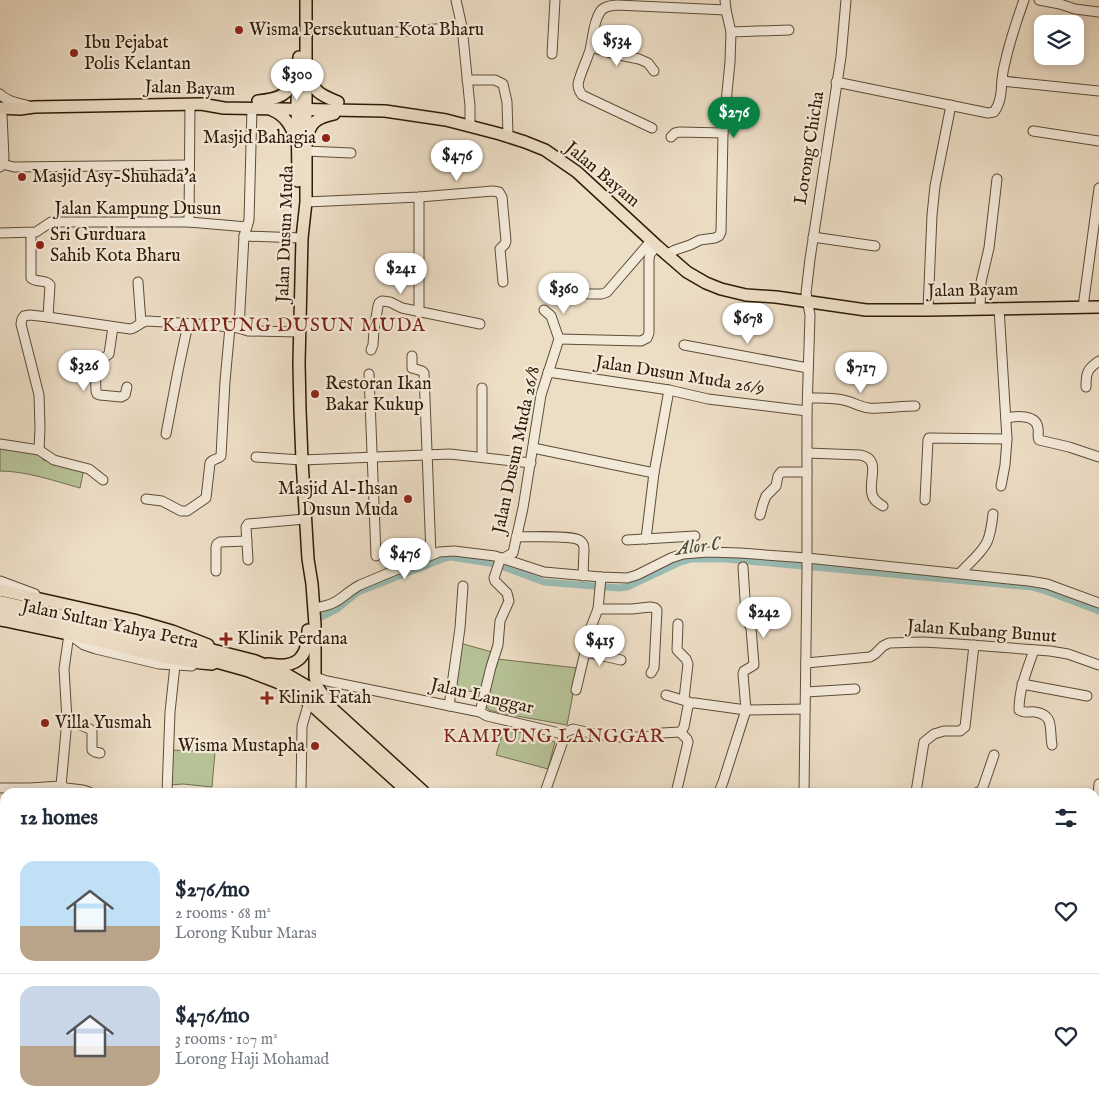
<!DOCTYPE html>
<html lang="en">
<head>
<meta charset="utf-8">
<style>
	body { margin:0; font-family:"IM FELL English",serif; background:#f2f2f3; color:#1f2937; height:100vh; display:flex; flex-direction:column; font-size:19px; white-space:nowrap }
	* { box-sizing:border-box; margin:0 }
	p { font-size:16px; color:#747a83 }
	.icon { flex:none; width:28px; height:28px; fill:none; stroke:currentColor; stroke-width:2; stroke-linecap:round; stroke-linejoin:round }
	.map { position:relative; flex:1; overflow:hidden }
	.sheet { position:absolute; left:0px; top:788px; width:1100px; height:321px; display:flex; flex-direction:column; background:#fff; border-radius:15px 15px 0 0; box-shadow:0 2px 8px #0003 }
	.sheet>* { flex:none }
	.tools { position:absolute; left:1034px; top:15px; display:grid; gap:10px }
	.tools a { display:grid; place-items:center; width:50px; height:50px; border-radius:10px; background:#fff; box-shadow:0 2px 8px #0003; font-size:25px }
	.price { position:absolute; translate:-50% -42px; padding:0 11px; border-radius:18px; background:#fff; color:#222; font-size:16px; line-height:32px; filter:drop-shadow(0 1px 2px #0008) }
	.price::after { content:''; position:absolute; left:50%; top:30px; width:15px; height:11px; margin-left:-8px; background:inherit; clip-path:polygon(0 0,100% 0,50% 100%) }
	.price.active { background:#0b8043; color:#fff }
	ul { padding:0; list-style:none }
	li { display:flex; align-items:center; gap:15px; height:125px; padding:0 20px }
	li+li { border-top:1px solid #e0e1e3 }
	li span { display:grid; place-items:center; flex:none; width:140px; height:100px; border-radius:15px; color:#555 }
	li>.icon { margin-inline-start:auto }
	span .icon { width:60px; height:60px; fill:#fffc; stroke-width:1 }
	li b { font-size:21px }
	h2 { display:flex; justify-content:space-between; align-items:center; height:60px; padding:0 20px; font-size:21px }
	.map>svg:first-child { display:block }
	.green { fill:#b6c296; stroke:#726f4e }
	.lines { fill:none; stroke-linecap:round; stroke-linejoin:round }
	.canal { stroke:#99bcb4; stroke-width:7 }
	.minor-casing { stroke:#5e4c36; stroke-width:11 }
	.major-casing { stroke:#2f1c07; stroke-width:14 }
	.highway-casing { stroke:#2f1c07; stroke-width:15 }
	.minor { stroke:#f3e9d9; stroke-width:9 }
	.major { stroke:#ecddc5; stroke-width:11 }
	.highway { stroke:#ecddc5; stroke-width:12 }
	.poi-dot { fill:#8f2418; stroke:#f3e9d9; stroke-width:2 }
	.labels { text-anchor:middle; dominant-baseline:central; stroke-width:4.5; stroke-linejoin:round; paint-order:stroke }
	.poi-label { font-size:18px; fill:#2f1c07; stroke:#f3e9d9; text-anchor:start }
	.street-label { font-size:18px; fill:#2f1c07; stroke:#f3e9d9 }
	.neighbourhood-label { font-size:19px; letter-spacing:1px; fill:#7a1f14; stroke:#f3e9d9 }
	.water-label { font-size:19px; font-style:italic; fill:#4f4c3b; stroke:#f3e9d9 }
</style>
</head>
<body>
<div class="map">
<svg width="1099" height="1108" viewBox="0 0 1099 1108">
	<rect width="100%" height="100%" fill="#ecddc5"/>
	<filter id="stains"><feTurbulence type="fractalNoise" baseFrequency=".004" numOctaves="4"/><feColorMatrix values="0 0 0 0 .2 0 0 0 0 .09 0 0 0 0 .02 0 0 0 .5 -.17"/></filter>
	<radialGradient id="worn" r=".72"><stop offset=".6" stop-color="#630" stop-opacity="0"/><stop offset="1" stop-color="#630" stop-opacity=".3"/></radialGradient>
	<!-- green -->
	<g class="green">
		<path d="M0 446 44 453 43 460 84 468 80 488C55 481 26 471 0 471Z"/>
		<polygon points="460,643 492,652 482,693 454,689"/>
		<polygon points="497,659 578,668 567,725 500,713 489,710 484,703"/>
		<polygon points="504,728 555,742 548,769 496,755"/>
		<polygon points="171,750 215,752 212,787 183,784 170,785"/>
	</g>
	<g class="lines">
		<!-- canal -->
		<polyline class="canal" points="319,618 337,609 358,592 445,558 451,557 496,564 544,582 619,588 627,587 678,563 691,559 726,559 1032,587 1046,591 1099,611"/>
		<!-- minor casing -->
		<g class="minor-casing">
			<g id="minor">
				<polyline points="456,0 462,27 470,106 470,126"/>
				<polyline points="1039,0 1060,4 1075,9 1099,12"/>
				<polyline points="396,32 462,27"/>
				<polyline points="731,32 789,30"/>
				<polyline points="591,47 614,54 639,59 648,63 654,71"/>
				<polyline points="552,54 555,0"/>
				<polyline points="467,80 495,80 503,84 507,102 508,136"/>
				<polyline points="1002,81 1099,91"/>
				<path d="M836 82 988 113 994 112C1004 99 1000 82 1004 67 1009 44 1016 22 1024 0"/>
				<path d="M0 94C7 102 19 103 29 106"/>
				<polyline points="0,110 2,115 4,158 2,164 0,167"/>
				<path d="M652 128 582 95C579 91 578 89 578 84 580 74 587 60 590 50 593 38 593 23 600 12 604 6 610 6 617 5L726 10"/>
				<polyline points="1033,131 1099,141"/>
				<polyline points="671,137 675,133 680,132 723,133"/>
				<polyline points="306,151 351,153"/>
				<polyline points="2,164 14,167 189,165"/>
				<polyline points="419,197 419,312"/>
				<polyline points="306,202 419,197 493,191 499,192 502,197 506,241 505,244 500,249 503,282"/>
				<polyline points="189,222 190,104"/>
				<polyline points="0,233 36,232 51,222 189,222 247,227"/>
				<path d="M31 233V278C37 283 45 279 50 285L48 317"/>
				<polyline points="244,236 302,238"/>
				<polyline points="813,237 875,246"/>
				<polyline points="666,255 675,250 690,245 700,240 715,238 719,236 721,232 723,133 730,62 731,32 726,10 725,0"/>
				<polyline points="138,282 141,323"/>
				<polyline points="589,294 602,294 607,292 651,241"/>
				<polyline points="1083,307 1099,188"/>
				<polyline points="999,308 1007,439 1005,465 1001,486"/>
				<polyline points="980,309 981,282 989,248 997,179"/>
				<polyline points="544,310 551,316 559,339"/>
				<polyline points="928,310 932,215 935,186 951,105"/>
				<polyline points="113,327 109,354 95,365 96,391 97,394 100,395 121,397 125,395 127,387"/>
				<polyline points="239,328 244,236 249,220 252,108"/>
				<polyline points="559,339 641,341 647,338 649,333 649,259 650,254 657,246"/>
				<polyline points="684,345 808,368"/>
				<polyline points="371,350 373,345 374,330 378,306 379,303 382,301 390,302 402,308 480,324"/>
				<polyline points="412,356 412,368 422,371 424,373 431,555"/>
				<polyline points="548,372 669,390 708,399 807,411"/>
				<polyline points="369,374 376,556"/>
				<path d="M1086 387C1086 373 1087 369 1099 361"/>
				<polyline points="482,388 482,457"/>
				<path d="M808 398C820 398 834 397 847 401 854 403 861 407 869 408 885 409 900 406 915 406"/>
				<path d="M1006 418C1016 416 1036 414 1038 428 1039 433 1037 435 1039 440L1069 447 1099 457"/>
				<polyline points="166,434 178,371 188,324"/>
				<polyline points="0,444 39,450 54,460 89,469 103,480"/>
				<polyline points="533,448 654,473"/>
				<path d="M39 450 40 428 39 395 21 324 22 319 24 316 30 315 48 317 130 329C137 328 141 321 148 321L211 325 239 328 248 331 299 332"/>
				<path d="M807 453 860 455C882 459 868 480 872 494 873 500 878 503 883 506"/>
				<polyline points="256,457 302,460 450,454 531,463"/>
				<path d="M146 499 162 501 181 511H187L206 498 210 463C213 458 218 460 221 456L225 381 230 327"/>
				<polyline points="925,500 928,440 929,438 1007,439"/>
				<polyline points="760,515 763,504 766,496 776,486 778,476 781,472 807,472"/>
				<path d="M516 537C527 537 571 535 579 540 583 542 584 545 584 549L583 576"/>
				<polyline points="646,539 654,473 669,390"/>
				<polyline points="627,540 695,536"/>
				<polyline points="248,560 246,527 248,524 305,519"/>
				<polyline points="216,571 216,547 217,544 220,542 247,541"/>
				<path d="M960 573C969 563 981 554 987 542 991 533 992 523 993 514"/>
				<polyline points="0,581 35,594"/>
				<path d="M314 608C321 607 328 606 335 602 343 598 350 590 360 585L439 552 454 551 495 556 544 572 601 577 627 578 637 575 671 558 683 554 708 552 740 553 807 558 1029 581 1047 584 1099 603"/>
				<polyline points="598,609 632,609 650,607 655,608 657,610 654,668 651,673"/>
				<polyline points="678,624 677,650 686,659 688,664 684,699"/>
				<path d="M1034 650C1027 670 1019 689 1019 710 1025 714 1029 711 1035 712 1055 715 1049 729 1052 745"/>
				<polyline points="585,652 621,660"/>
				<polyline points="806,663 870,657 875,654 883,646 889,643 923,642 958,644 1050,651 1068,654 1099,665"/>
				<polyline points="315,677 327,681 480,712 487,716 559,733 562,735 563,741 545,792"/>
				<polyline points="1022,684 1087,696"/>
				<polyline points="576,690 591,627 598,609 601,577"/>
				<polyline points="806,692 855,689"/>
				<polyline points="666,695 689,702"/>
				<polyline points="449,706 460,628 463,586"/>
				<polyline points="480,712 491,667 498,645 500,621 509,601 507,593 495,581 494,578 500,560 511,554 513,553 523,508 541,395 559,339"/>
				<polyline points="67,720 90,729 92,732 92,750 95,752 100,753"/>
				<polyline points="561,734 573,729 595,734 620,737 645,737 662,733 680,732 682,730 684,727 688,706 692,703 695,703 746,710 805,709"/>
				<polyline points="61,786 67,720 64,669 69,634 84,645 96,649 159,664 192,666"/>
				<polyline points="0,788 30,788 61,786 66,788 83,790 89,792"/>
				<polyline points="677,789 688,742 687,739 680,732"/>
				<polyline points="167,792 170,712 175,665"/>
				<polyline points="301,792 302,726 309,702"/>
				<polyline points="719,792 723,782 746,710 743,674 744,671 754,665 751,628 747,620 746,615 743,567"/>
				<polyline points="804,792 807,572 807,411 810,315 806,293 810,259 841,57 846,0"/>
				<polyline points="916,792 924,742 934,734 944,731 960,731 965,727 974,645"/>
				<polyline points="978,792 981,791 983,787 994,755"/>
				<polyline points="1095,830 1099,784"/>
				<polyline points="0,895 5,895"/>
				<polyline points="0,926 5,925"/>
				<polyline points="1095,938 1099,940"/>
				<polyline points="0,988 2,1002 0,1022"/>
				<polyline points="0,1053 5,1053"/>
				<polyline points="1095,1099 1099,1099"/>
				<polyline points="193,1104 193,1108"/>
				<polyline points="669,1104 669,1108"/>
				<polyline points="301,1107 307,1108"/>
				<polyline points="16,1108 17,1104"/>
				<polyline points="614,1108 614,1104"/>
				<polyline points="895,1108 897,1104"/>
				<polyline points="1053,1108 1053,1104"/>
			</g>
		</g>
		<!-- major casing -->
		<g class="major-casing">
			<g id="major">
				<polyline points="306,0 306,202 302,238 299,363 300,410 302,460 308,559 312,584 315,625 315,677 318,688 326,699"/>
				<path d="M310 75C314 93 321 95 338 102"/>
				<path d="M258 101C278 99 289 96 296 75"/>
				<polyline points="0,108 20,109 34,107 201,104 224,108 385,111 446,120 500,134 525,142 545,150 577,172 657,246 687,272 706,283 721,289 746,295 776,297 866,310 928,310 1099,307"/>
				<path d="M272 110C285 115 291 126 296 139"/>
				<path d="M308 135C311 120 321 117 334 114"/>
				<polyline points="298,181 297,102 299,57"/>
				<polyline points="0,590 134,620 172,631 208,645"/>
				<path d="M0 620C32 626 63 633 95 640 134 650 172 661 212 664"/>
				<path d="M268 664C297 669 308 658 308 630"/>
			</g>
		</g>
		<!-- highway casing -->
		<g class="highway-casing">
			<g id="highway">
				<polyline points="0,602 167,639 254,661 285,674 309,688 423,792"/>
				<polyline points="0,611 164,647 247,670 278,682 294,691 309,702 409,792"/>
				<polyline points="756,1104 761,1108"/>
				<polyline points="768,1104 773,1108"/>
			</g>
		</g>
		<!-- minor -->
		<use href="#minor" class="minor"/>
		<!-- major -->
		<use href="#major" class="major"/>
		<!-- highway -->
		<use href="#highway" class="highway"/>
	</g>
	<!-- markers -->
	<g class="poi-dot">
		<circle cx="239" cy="30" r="5"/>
		<circle cx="74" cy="53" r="5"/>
		<circle cx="326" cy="138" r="5"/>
		<circle cx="22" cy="177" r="5"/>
		<circle cx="40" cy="245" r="5"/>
		<circle cx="315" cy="394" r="5"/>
		<circle cx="408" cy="499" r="5"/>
		<path d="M223.5 631.5h5v5h5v5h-5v5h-5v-5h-5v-5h5z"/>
		<path d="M264.5 690.5h5v5h5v5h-5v5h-5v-5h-5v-5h5z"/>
		<circle cx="45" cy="723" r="5"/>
		<circle cx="315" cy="746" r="5"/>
	</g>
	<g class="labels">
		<!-- poi labels -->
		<g class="poi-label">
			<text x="249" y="30">Wisma Persekutuan Kota Bharu</text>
			<text x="84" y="43">Ibu Pejabat<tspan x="84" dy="21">Polis Kelantan</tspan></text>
			<text x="316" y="138" text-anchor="end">Masjid Bahagia</text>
			<text x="32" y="177">Masjid Asy-Shuhada'a</text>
			<text x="50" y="235">Sri Gurduara<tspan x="50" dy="21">Sahib Kota Bharu</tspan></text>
			<text x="325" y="384">Restoran Ikan<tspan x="325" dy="21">Bakar Kukup</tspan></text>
			<text x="398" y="489" text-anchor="end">Masjid Al-Ihsan<tspan x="398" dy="21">Dusun Muda</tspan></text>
			<text x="237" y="639">Klinik Perdana</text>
			<text x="278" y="698">Klinik Fatah</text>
			<text x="55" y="723">Villa Yusmah</text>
			<text x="305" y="746" text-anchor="end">Wisma Mustapha</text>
		</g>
		<!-- street labels -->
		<g class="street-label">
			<text transform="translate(190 89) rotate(2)">Jalan Bayam</text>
			<text transform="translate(810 148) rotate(-81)">Lorong Chicha</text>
			<text transform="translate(602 175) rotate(40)">Jalan Bayam</text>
			<text x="138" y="209">Jalan Kampung Dusun</text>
			<text transform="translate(286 234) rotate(-88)">Jalan Dusun Muda</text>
			<text transform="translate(973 291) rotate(-1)">Jalan Bayam</text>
			<text transform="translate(680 376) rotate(9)">Jalan Dusun Muda 26/9</text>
			<text transform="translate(517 450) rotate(-78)">Jalan Dusun Muda 26/8</text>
			<text transform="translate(110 625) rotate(12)">Jalan Sultan Yahya Petra</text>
			<text transform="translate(982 632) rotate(4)">Jalan Kubang Bunut</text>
			<text transform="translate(482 697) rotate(13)">Jalan Langgar</text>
		</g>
		<!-- neighbourhood labels -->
		<g class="neighbourhood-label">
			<text x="294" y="326">KAMPUNG DUSUN MUDA</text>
			<text x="554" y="737">KAMPUNG LANGGAR</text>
		</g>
		<!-- water labels -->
		<g class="water-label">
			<text transform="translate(698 547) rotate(-7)">Alor C</text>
		</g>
	</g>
	<rect width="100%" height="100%" filter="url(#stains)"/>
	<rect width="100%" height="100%" fill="url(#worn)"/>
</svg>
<div class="tools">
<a><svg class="icon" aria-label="layers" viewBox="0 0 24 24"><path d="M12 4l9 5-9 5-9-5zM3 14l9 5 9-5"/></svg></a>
</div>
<b class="price" style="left:617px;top:67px">$534</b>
<b class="price" style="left:297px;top:101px">$300</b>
<b class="price active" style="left:734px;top:139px">$276</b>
<b class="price" style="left:457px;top:182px">$476</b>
<b class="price" style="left:401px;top:295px">$241</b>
<b class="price" style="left:564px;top:315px">$360</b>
<b class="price" style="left:748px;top:345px">$678</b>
<b class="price" style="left:84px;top:392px">$326</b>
<b class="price" style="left:861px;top:394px">$717</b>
<b class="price" style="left:405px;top:580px">$476</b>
<b class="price" style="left:764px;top:639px">$242</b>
<b class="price" style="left:600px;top:667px">$415</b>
<section class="sheet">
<h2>12 homes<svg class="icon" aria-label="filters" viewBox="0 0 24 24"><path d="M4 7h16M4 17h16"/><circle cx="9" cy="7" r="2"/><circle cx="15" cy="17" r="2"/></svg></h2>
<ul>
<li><span style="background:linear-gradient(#bfe0f5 65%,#b9a48a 0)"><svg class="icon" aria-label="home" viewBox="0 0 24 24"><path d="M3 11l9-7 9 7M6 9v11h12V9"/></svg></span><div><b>$276/mo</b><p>2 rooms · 68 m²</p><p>Lorong Kubur Maras</p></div><svg class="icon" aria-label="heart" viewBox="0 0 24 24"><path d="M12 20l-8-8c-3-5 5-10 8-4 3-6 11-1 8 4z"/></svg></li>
<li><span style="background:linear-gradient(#c9d6e8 60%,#b9a48a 0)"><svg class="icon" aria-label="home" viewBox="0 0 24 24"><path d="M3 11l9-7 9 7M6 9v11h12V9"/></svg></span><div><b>$476/mo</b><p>3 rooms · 107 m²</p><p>Lorong Haji Mohamad</p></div><svg class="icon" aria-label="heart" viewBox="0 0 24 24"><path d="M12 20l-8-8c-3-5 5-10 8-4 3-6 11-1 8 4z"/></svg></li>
</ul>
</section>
</div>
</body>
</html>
